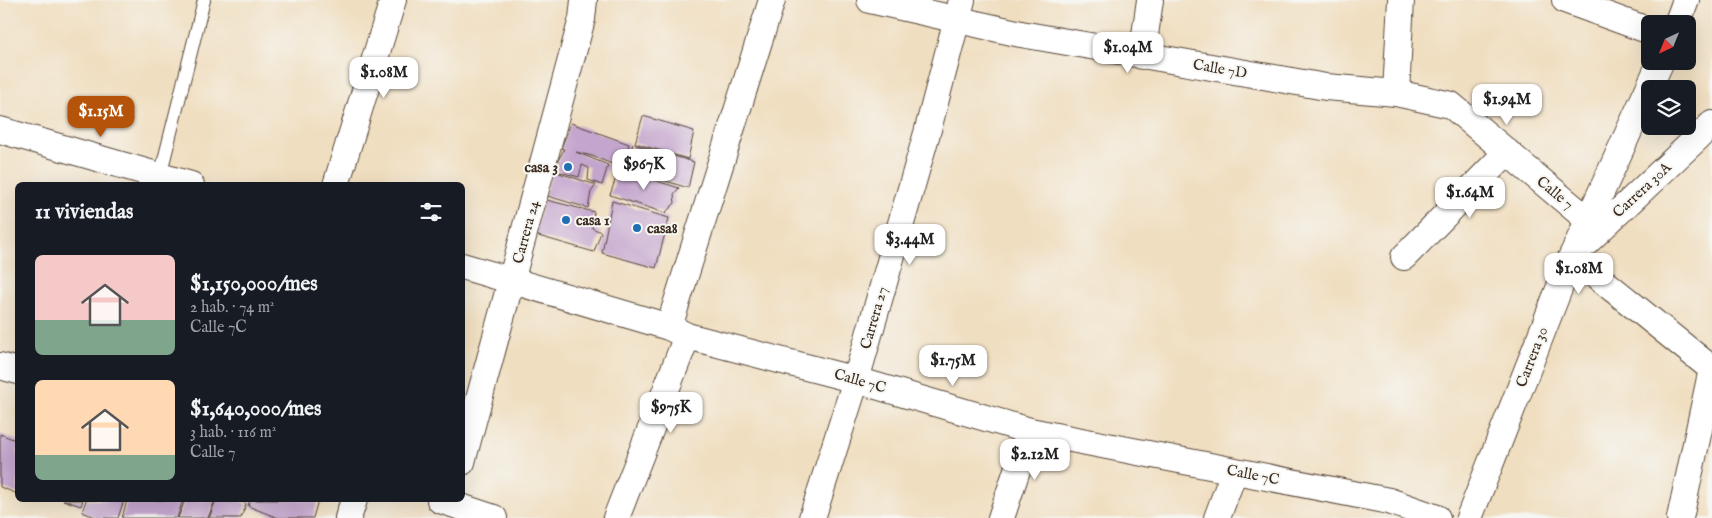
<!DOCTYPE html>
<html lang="es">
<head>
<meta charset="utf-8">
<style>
	body { margin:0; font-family:"IM FELL English",serif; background:#20242c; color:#f1f3f6; height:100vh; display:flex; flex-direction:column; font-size:19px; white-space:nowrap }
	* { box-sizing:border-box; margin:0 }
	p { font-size:16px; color:#9ea1a6 }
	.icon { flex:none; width:28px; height:28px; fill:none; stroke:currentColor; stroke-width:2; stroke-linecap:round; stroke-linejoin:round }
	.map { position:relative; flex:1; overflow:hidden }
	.panel { position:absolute; left:15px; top:182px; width:450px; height:320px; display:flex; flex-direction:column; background:#171b24; border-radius:8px; box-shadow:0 5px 20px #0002 }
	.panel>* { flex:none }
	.needle { width:32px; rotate:223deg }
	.tools { position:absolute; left:1641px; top:15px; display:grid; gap:10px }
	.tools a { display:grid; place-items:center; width:55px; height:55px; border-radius:8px; background:#171b24; box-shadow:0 5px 20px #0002; font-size:25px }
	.price { position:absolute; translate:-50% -42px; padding:0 11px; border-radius:10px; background:#fff; color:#222; font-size:16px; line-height:32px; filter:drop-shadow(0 1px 2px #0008) }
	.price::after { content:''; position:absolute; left:50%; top:30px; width:15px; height:11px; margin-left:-8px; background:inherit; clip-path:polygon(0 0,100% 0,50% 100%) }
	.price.on { background:#b45309; color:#fff }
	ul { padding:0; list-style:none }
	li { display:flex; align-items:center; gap:15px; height:125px; padding:0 20px }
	li span { display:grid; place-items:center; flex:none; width:140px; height:100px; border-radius:8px; color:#555 }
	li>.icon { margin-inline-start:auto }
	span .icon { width:60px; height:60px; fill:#fffc; stroke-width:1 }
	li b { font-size:21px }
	h2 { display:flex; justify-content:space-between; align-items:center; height:60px; padding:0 20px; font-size:21px }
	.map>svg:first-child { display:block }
	.building { fill:#c4a5cd }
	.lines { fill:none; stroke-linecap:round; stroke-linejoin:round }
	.lane-casing { stroke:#564536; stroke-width:14 }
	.street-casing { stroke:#564536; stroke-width:28 }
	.lane { stroke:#fff; stroke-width:12 }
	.street { stroke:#fff; stroke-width:26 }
	.poi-dot { fill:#1f6fb2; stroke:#f6f6f2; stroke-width:2 }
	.labels { text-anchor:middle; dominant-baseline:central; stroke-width:4; stroke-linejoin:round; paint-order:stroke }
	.street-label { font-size:15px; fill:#3b2a1e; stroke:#f6f6f2 }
	.poi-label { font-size:15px; font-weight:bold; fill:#3b2a1e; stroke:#f6f6f2; text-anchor:start }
</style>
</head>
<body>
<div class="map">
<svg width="1712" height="518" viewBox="0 0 1712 518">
	<rect width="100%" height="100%" fill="#f6f6f2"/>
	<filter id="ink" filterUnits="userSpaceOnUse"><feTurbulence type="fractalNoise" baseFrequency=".02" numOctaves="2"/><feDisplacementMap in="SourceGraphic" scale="10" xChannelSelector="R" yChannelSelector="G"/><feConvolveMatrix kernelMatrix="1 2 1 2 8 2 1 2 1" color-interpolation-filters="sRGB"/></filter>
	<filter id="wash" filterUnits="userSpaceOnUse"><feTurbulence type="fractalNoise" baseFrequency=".0096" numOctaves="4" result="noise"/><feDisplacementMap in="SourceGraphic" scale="20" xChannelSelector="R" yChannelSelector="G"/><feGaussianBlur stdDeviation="1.12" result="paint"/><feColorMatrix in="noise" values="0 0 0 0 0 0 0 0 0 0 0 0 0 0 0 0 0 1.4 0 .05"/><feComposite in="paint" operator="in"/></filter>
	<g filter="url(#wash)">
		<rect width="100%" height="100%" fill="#f0dec0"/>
		<g id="blocks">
			<!-- building -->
			<g class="building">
				<polygon points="643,116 694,131 688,159 635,143"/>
				<polygon points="571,123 629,144 622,168 592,156 576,152 608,165 602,185 588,180 589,168 582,165 579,177 553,170 564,149 561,148"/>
				<polygon points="633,144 694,162 688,188 625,168"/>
				<polygon points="619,169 679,188 674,194 675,203 665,213 610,195"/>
				<polygon points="553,171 596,185 591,192 588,208 544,195"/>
				<polygon points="543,199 594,212 592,228 601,232 594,252 535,235"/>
				<polygon points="612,201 669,218 656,268 602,253"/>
				<polygon points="0,434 18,441 18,494 0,487"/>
				<polygon points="63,500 83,500 81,506"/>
				<polygon points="86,500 124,500 118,518 98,518 82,512"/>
				<polygon points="127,500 183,500 177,518 122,518"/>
				<polygon points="185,500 215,500 208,518 178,518"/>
				<polygon points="216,500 239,500 246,504 241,518 209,518"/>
				<polygon points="250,500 318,500 313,518 278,518 248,506"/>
			</g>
		</g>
	</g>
	<g filter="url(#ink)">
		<use href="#blocks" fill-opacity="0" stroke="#564536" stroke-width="1"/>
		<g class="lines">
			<!-- lane casing -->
			<g class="lane-casing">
				<polyline id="lane" points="160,176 204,0"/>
			</g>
			<!-- street casing -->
			<g class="street-casing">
				<g id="street">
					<polyline points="870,0 1021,34 1326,87 1396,93 1451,105 1588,220"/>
					<polyline points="1565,0 1650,31"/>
					<polyline points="1677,24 1686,0"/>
					<polyline points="1142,56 1150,0"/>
					<polyline points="1396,93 1401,0"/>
					<polyline points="1712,124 1572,256 1712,369"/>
					<polyline points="0,130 191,185"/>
					<polyline points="336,185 393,0"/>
					<polyline points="1404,257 1507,152"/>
					<polyline points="462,266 669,327 687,336 856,380 1030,431 1389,501 1437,518"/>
					<polyline points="669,327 772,0"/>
					<polyline points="0,366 18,371"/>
					<polyline points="462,462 582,19 584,0"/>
					<polyline points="440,500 494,518"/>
					<polyline points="348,518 354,500"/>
					<polyline points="616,518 687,336"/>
					<polyline points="812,518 856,380 927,133 962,0"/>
					<polyline points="1001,518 1030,431"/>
					<polyline points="1217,518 1234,472"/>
					<polyline points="1469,518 1572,256 1661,61"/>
					<polyline points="1680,518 1712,369"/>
				</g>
			</g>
			<!-- lane -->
			<use href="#lane" class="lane"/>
			<!-- street -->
			<use href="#street" class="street"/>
		</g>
	</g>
	<!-- markers -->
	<g class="poi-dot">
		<circle cx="568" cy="167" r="5"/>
		<circle cx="566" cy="220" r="5"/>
		<circle cx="637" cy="228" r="5"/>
	</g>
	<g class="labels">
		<!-- street labels -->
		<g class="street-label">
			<text transform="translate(1220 69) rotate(10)">Calle 7D</text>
			<text transform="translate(1642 190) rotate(-43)">Carrera 30A</text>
			<text transform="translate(1555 193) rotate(40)">Calle 7</text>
			<text transform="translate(526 232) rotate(-75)">Carrera 24</text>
			<text transform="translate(874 318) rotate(-74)">Carrera 27</text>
			<text transform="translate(1532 357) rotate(-69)">Carrera 30</text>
			<text transform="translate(860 381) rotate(16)">Calle 7C</text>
			<text transform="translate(1253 475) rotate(11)">Calle 7C</text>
		</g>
		<!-- poi labels -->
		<g class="poi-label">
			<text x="558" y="167" text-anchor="end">casa 3</text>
			<text x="576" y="220">casa 1</text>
			<text x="647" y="228">casa8</text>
		</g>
	</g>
</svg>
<div class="tools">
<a><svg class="needle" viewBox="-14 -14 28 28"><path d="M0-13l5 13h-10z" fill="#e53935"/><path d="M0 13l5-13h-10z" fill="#9ea1a6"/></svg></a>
<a><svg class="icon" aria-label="layers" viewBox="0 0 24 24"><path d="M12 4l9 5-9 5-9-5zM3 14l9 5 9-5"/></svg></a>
</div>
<b class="price" style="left:1128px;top:74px">$1.04M</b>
<b class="price" style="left:384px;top:99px">$1.08M</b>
<b class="price" style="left:1507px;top:126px">$1.94M</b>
<b class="price on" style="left:101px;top:138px">$1.15M</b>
<b class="price" style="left:644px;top:191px">$967K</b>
<b class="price" style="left:1470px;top:219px">$1.64M</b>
<b class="price" style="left:910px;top:266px">$3.44M</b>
<b class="price" style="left:1579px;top:295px">$1.08M</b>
<b class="price" style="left:953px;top:387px">$1.75M</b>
<b class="price" style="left:671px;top:434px">$975K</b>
<b class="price" style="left:1035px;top:481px">$2.12M</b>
<section class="panel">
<h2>11 viviendas<svg class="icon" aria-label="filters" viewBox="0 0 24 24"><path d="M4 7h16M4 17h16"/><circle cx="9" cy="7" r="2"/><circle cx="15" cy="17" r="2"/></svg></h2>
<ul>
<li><span style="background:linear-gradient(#f6c9c9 65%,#7fa58c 0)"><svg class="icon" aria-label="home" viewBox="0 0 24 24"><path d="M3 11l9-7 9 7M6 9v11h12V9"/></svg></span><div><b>$1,150,000/mes</b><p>2 hab. · 74 m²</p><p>Calle 7C</p></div></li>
<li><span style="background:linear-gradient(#ffd9b3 75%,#7fa58c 0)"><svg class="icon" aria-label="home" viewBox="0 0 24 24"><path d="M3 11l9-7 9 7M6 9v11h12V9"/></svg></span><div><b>$1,640,000/mes</b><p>3 hab. · 116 m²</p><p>Calle 7</p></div></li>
</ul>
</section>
</div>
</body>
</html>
